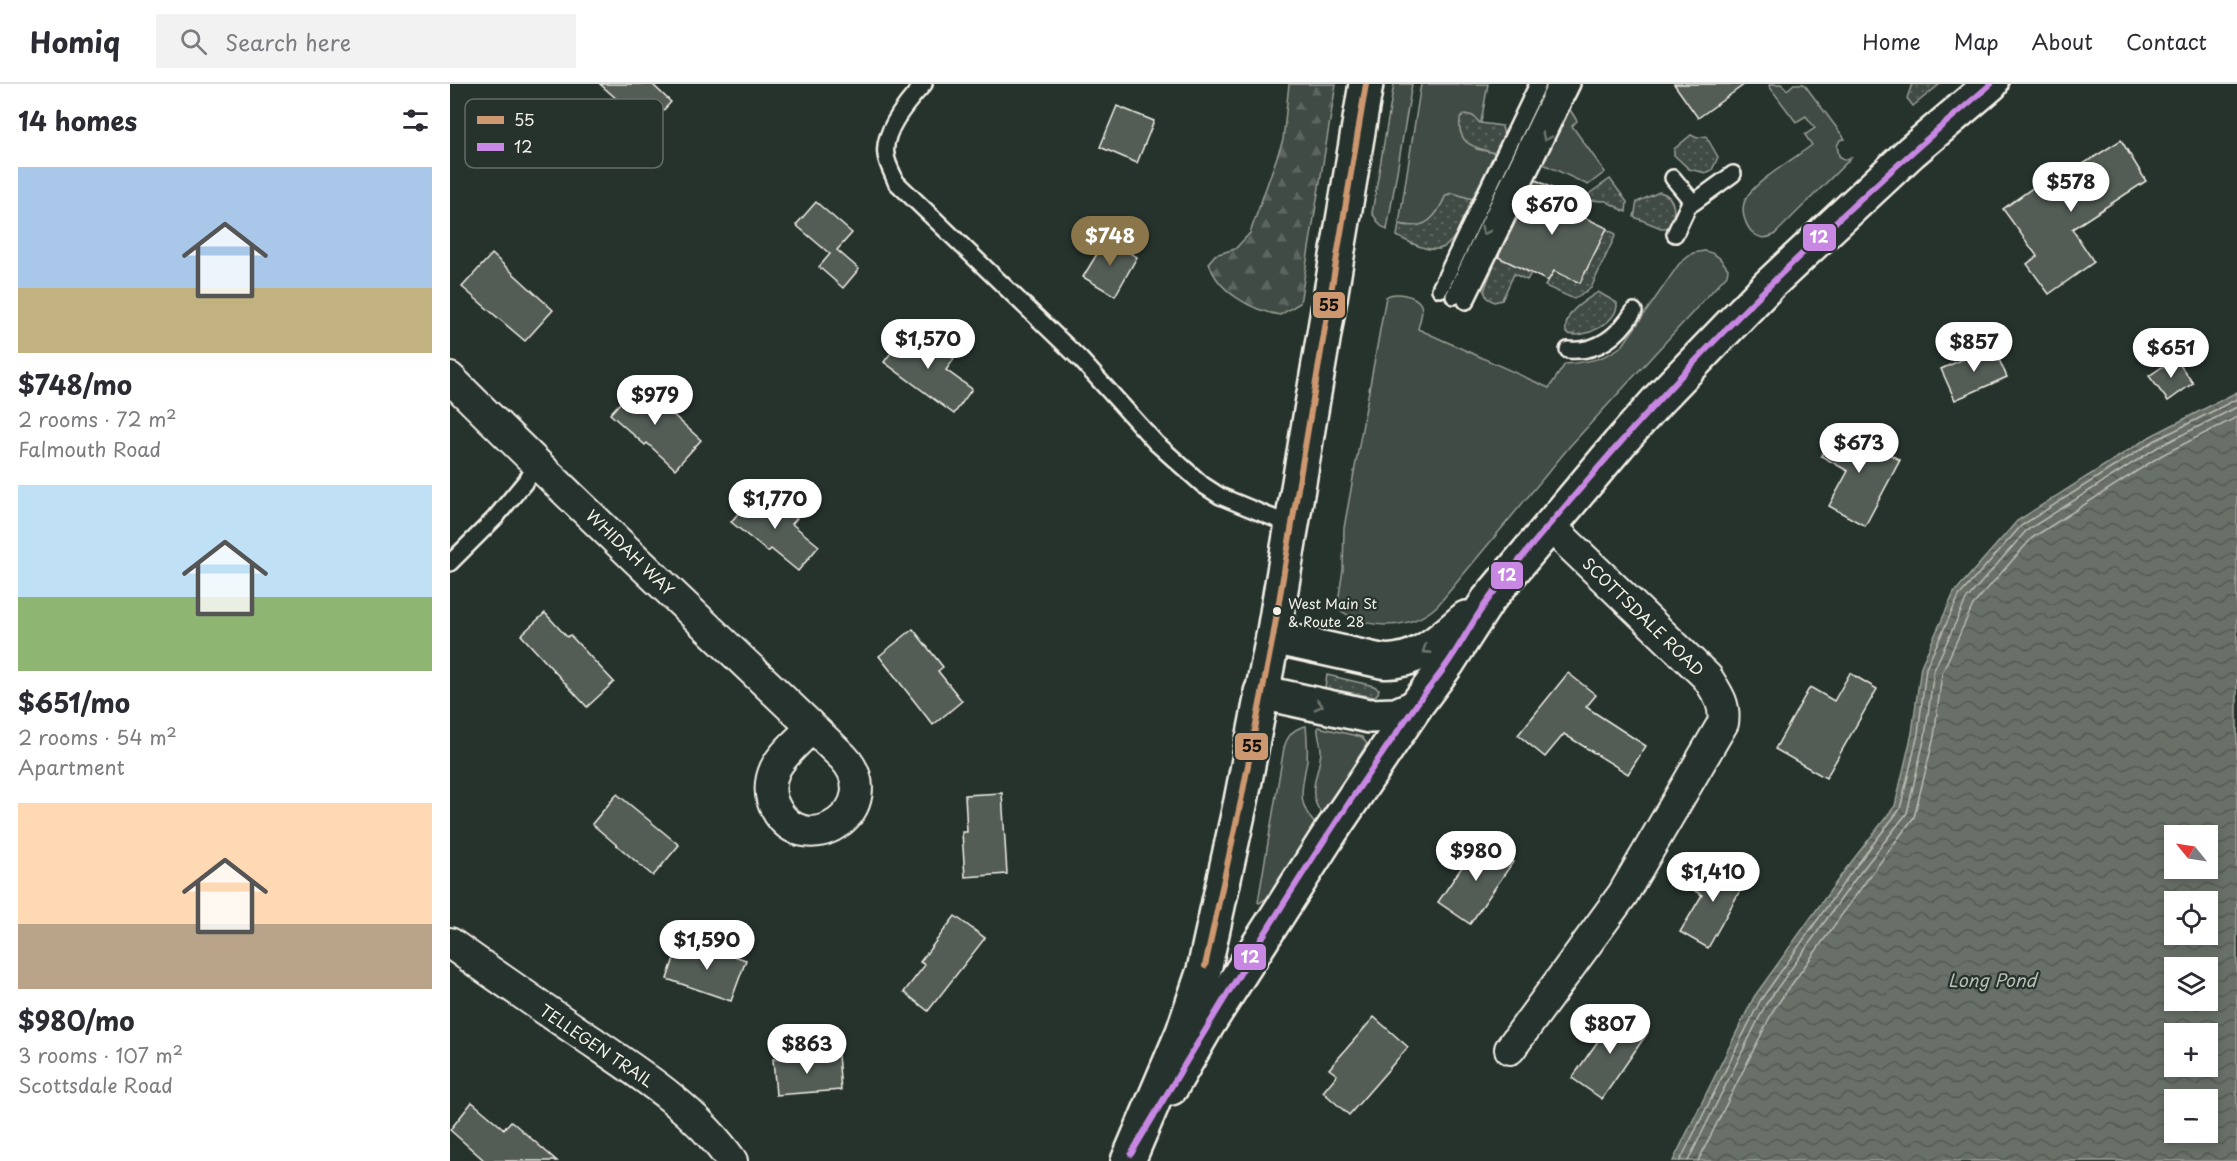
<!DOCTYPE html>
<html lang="en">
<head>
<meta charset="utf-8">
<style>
	body { margin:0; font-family:"Playpen Sans",sans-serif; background:#f2f2f3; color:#2b2b33; height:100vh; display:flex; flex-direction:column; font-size:22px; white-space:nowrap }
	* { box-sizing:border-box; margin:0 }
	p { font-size:20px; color:#7c7c81 }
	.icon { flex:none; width:33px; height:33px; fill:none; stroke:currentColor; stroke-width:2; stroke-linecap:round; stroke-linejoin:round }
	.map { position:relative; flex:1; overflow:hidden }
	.side { display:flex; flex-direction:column; background:#fff; width:450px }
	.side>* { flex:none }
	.needle { width:39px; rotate:300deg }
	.tools { position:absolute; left:1714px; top:741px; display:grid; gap:12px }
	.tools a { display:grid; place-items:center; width:54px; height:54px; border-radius:0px; background:#fff; box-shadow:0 3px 9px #0003; font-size:30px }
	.price { position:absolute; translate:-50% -51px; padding:0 14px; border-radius:21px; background:#fff; color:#222; font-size:20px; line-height:39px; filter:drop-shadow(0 2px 3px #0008) }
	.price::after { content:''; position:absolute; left:50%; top:36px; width:18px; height:14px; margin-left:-9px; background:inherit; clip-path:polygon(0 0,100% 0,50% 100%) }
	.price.current { background:#8a764a; color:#fff }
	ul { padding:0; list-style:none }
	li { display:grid; align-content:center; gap:12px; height:318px; padding:0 18px }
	li span { display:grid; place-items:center; height:186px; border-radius:0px; color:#555 }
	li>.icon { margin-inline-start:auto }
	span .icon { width:108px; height:108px; fill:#fffc; stroke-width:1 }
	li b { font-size:26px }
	h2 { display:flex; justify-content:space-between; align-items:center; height:72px; padding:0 18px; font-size:26px }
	header { display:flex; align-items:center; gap:36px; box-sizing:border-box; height:84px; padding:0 30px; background:#fff; border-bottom:2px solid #e1e1e2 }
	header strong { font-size:28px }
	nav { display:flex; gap:33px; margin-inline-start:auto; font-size:21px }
	.search { width:420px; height:54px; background:#f2f2f3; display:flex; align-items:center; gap:15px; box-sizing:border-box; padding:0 21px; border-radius:0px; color:#7c7c81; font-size:22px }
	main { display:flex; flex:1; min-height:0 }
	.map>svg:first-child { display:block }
	.green { fill:#414b45; stroke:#9a9e96; stroke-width:1.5 }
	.forest { fill:url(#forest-firs); stroke:#9a9e96; stroke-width:1.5 }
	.garden { fill:url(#garden-dots); stroke:#9a9e96; stroke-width:1.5 }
	.water { fill:url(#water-waves); stroke:#9fa39b; stroke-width:1.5; fill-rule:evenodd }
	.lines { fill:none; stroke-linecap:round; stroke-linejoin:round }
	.shore { stroke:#bcbdb5; stroke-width:1.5 }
	.building { fill:#525c55; stroke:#f4f1e8; stroke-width:1.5 }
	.service-casing { stroke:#f4f1e8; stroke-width:20 }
	.minor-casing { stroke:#f4f1e8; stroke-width:34 }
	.secondary-casing { stroke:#f4f1e8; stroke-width:38 }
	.primary-casing { stroke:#f4f1e8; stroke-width:38 }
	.service { stroke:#26332d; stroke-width:15 }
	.minor { stroke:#26332d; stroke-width:30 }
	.secondary { stroke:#26332d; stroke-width:33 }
	.primary { stroke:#26332d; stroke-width:33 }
	.bus-1-casing { stroke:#26332d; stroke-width:10 }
	.bus-2-casing { stroke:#26332d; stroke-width:10 }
	.bus-1 { stroke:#cd976f; stroke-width:6 }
	.bus-2 { stroke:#c787e3; stroke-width:6 }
	.oneway { stroke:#6e766e }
	.bus-dot { fill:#f4f1e8; stroke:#26332d; stroke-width:2 }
	.labels { text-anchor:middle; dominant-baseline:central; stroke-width:4.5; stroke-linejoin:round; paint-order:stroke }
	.bus-label { font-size:14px; fill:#f4f1e8; stroke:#26332d; text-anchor:start }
	.street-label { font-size:16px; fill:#f4f1e8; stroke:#26332d }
	.water-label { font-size:18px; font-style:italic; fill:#bcbdb5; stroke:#26332d }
	.key { fill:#26332d; stroke:#646c65; stroke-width:1.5 }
	.key-label { font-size:16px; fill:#f4f1e8 }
	.line-badge { stroke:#26332d; stroke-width:2 }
	.badge-label { font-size:16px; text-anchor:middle; font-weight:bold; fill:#fff }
	.pale-badge-label { font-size:16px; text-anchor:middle; font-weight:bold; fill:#111 }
</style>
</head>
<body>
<header>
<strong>Homiq</strong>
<div class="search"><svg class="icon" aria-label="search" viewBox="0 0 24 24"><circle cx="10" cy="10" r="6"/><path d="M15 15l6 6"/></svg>Search here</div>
<nav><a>Home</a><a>Map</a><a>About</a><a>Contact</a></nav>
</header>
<main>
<section class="side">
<h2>14 homes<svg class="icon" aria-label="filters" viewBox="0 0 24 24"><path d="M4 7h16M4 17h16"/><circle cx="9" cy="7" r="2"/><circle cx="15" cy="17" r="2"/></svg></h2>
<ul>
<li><span style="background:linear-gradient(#a9c7e8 65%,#c2b280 0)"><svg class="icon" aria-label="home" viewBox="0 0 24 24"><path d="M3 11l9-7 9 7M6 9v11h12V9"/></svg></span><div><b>$748/mo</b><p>2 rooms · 72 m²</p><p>Falmouth Road</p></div></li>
<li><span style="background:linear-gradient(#bfe0f5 60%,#8fb573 0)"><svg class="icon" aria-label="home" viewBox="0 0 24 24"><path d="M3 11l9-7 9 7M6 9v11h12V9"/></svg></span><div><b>$651/mo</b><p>2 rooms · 54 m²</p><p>Apartment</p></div></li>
<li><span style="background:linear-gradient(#ffd9b3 65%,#b9a48a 0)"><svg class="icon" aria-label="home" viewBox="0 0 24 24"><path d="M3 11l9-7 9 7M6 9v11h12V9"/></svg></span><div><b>$980/mo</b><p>3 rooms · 107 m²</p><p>Scottsdale Road</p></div></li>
</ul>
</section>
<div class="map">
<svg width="1787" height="1077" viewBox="0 0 1787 1077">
	<defs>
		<pattern id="forest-firs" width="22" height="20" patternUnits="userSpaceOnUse" patternTransform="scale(1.5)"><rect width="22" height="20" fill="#414b45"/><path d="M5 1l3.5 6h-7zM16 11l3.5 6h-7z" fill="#5d6560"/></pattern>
		<pattern id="garden-dots" width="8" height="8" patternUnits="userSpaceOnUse" patternTransform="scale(1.5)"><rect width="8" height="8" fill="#414b45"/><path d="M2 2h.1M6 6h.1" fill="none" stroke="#5d6560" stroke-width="1.8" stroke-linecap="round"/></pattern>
		<pattern id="water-waves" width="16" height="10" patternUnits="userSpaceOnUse" patternTransform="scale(1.5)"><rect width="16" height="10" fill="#676f68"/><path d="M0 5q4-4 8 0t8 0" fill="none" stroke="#565a55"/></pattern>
	</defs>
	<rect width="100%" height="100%" fill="#26332d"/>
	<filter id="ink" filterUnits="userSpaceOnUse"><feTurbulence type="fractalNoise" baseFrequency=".0167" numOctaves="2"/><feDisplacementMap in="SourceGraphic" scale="12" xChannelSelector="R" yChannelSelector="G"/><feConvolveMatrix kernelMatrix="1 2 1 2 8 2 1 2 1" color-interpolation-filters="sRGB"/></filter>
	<g filter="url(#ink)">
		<!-- green -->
		<g class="green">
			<polygon points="944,0 962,0 937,146 930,141 922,129"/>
			<path d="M971 0H1038L1026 65 1045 69 1022 115 1002 109 996 111C986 134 976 147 949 140Z"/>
			<path d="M1320 0H1332L1337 6 1344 0H1354L1395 55 1390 56 1387 62 1389 72 1394 75 1401 74 1324 151C1316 155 1311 155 1303 149 1298 145 1296 140 1294 133 1292 125 1293 118 1298 111 1311 94 1345 74 1362 61L1355 51 1365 44 1356 32 1346 38 1319 2Z"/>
			<polygon points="1119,24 1127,37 1122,42 1155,88 1138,101 1091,79"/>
			<path d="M1254 167C1267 169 1271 175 1278 185L1277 191 1120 362 988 521C961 547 917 547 887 524L893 486 894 444 936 213C944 207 967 211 971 221 974 228 969 239 968 245L1099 304 1115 280C1138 278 1154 276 1173 261L1229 180 1243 169Z"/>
			<path d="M856 642C857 653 858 665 857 676 853 702 845 717 865 740L819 813 809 819 808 818 834 664C837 652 844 644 856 642Z"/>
			<path d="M868 643 912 653 917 660 872 730C854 708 871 687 871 666 871 658 867 652 868 643Z"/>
		</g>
		<!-- forest -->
		<path class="forest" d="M839 0H886L850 219 830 231C803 227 766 207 759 178L765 171 785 165 800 149 833 56Z"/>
		<!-- garden -->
		<g class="garden">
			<polygon points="1462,0 1490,0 1463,22 1457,14"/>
			<path d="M1015 30 1023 32 1030 39 1052 42 1054 52 1045 69C1024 64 1007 60 1010 35Z"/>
			<polygon points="1241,51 1247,54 1256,52 1268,73 1262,86 1256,89 1239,85 1224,71 1224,65"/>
			<polygon points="1160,95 1177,118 1176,128 1156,117 1136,116 1140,109"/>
			<path d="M1209 108C1226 111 1228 132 1217 144H1211L1184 133 1187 118Z"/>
			<path d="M1002 109 1022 115C1001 160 1001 181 947 152L949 140C976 147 986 134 996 111Z"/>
			<polygon points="1156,145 1166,150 1141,204 1124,215 1095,202 1103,186 1130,199"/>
			<polygon points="1047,172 1081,189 1077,196 1064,190 1052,216 1044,218 1037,214 1034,207"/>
			<path d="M1148 208 1167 219C1169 238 1133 257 1116 249 1113 228 1133 218 1148 208Z"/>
			<polygon points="877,591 924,602 929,605 928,609 924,613 875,604"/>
		</g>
		<!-- water -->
		<path class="water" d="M1787 308V1077H1223L1304 913 1395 786 1445 722 1462 649 1471 582 1504 509 1567 437 1701 352ZM1725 752H1758V784H1725ZM1725 818H1758V850H1725ZM1725 884H1758V916H1725ZM1725 950H1758V982H1725ZM1725 1016H1758V1048H1725Z"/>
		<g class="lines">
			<!-- shore -->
			<g class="shore">
				<polyline points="1230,1077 1310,917 1400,790 1450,725 1468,650 1476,584 1509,512 1571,442 1704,357 1787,315"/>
				<polyline points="1238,1077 1316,920 1406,794 1457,729 1475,652 1484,586 1516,516 1576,447 1708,363 1787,323"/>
				<polyline points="1248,1077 1324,925 1414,800 1464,733 1484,653 1492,589 1523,521 1582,454 1712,371 1787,333"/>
			</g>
		</g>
		<!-- building -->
		<g class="building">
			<polygon points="150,0 202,0 221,18 198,43"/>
			<polygon points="1224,0 1295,0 1248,34"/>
			<polygon points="667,22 704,37 687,79 650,63"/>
			<polygon points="1671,56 1696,97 1622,145 1644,178 1599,210 1577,180 1587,172 1553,125 1591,98 1595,104"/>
			<polygon points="1086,96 1134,120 1129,131 1157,144 1130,199 1104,187 1098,197 1048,173"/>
			<polygon points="366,118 402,149 387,166 409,185 393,204 369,183 380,170 346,141"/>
			<polygon points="656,155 687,173 665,212 633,193"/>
			<polygon points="42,170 103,226 75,257 12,203"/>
			<polygon points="460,243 504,275 496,286 522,305 504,330 434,278"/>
			<polygon points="1543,262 1557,293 1505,316 1491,285"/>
			<polygon points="1725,274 1743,299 1718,317 1699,292"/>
			<polygon points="188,299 251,356 225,385 197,359 195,361 160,330"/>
			<polygon points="1388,342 1450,376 1415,442 1379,422 1398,387 1371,372"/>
			<polygon points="309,404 347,434 342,440 369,462 348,487 321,465 318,468 281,438"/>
			<polygon points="95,529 117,553 120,551 164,598 137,623 71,551"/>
			<polygon points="463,545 493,583 488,587 512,617 483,641 429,572"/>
			<polygon points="1118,589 1146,611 1136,623 1196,662 1178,690 1114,650 1095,673 1068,651"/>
			<polygon points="1400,589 1427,605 1376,694 1325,665 1360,603 1384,617"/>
			<polygon points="552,709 557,790 515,793 512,748 517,748 515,711"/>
			<polygon points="167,710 229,761 203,792 142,740"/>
			<polygon points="1031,755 1063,778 1020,840 988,818"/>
			<polygon points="1263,775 1297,794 1258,864 1230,848 1252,811 1245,807"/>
			<polygon points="505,832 535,854 478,927 454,908 475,881 470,878"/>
			<polygon points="229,859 249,866 251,861 296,876 281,917 217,895"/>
			<polygon points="1169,927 1198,948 1152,1015 1122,994"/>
			<polygon points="924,933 958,963 899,1031 873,1008 887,991 879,985"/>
			<polygon points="388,971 391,1006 326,1011 323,975"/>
			<polygon points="22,1018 54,1045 61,1037 107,1077 35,1077 0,1046"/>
		</g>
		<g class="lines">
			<!-- service casing -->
			<g class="service-casing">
				<g id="service">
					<path d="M474 0C459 16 432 47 436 71 437 80 443 90 446 98L631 276 706 359 753 401 770 412 843 442"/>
					<polyline points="1223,94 1241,116 1225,150"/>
					<polyline points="1243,119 1283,90"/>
					<polyline points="990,205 1088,0"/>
					<polyline points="1004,212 1106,0"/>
					<polyline points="1016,217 1122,0"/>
					<path d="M1118 266C1148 269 1169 251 1184 227"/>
					<polyline points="0,479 45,434 89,381"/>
				</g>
			</g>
			<!-- minor casing -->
			<g class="minor-casing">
				<g id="minor">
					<path d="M0 294C128 422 262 547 393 673 440 724 355 780 326 725 319 713 319 698 325 685 333 669 350 656 362 643"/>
					<path d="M0 859C46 892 93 924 140 956 192 991 245 1025 282 1077"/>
					<path d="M1060 965 1173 810 1273 639C1276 620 1267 609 1257 593L1099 441"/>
				</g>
			</g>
			<!-- secondary casing -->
			<g class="secondary-casing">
				<g id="secondary">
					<path d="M823 553 931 577C966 581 991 555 1016 534"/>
					<polyline points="811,608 919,632 946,631 965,623"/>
					<polyline points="721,1004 758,940 880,749 965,623 997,580 1038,516 1169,360 1209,315 1320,200 1461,68 1541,0"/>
				</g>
			</g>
			<!-- primary casing -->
			<g class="primary-casing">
				<polyline id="primary" points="678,1077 733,948 754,886 791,717 823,553 916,0"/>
			</g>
			<!-- service -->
			<use href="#service" class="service"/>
			<!-- minor -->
			<use href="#minor" class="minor"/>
			<!-- secondary -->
			<use href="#secondary" class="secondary"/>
			<!-- primary -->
			<use href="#primary" class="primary"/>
			<!-- bus-1 casing -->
			<g class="bus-1-casing">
				<polyline id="bus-1" points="755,882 791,717 823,553 916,0"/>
			</g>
			<!-- bus-2 casing -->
			<g class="bus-2-casing">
				<path id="bus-2" d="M681 1070C771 919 862 768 964 624 974 609 987 595 997 580 1012 559 1023 536 1038 516 1068 475 1103 437 1136 398 1259 254 1396 122 1541 0"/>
			</g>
			<!-- bus-1 -->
			<use href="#bus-1" class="bus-1"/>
			<!-- bus-2 -->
			<use href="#bus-2" class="bus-2"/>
		</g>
		<!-- one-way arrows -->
		<defs><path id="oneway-chevron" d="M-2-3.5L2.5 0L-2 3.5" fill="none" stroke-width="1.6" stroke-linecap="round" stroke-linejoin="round" transform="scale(1.5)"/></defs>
		<g class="oneway">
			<use href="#oneway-chevron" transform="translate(1096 53) rotate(116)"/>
			<use href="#oneway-chevron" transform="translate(1035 147) rotate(116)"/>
			<use href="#oneway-chevron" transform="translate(976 566) rotate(147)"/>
			<use href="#oneway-chevron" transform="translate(869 621) rotate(13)"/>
		</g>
	</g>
	<!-- markers -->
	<circle class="bus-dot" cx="827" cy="527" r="5"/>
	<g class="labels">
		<!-- bus labels -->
		<g class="bus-label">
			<text x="838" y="519">West Main St<tspan x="838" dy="18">&amp; Route 28</tspan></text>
		</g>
		<!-- street labels -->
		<g class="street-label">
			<text transform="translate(181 468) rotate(44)">WHIDAH WAY</text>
			<text transform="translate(1194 532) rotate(44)">SCOTTSDALE ROAD</text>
			<text transform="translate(147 961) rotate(34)">TELLEGEN TRAIL</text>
		</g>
		<!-- water labels -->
		<g class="water-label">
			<text x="1542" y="895">Long Pond</text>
		</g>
	</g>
	<!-- legend -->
	<rect x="15" y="15" width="198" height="69" rx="9" class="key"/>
	<rect x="27" y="32" width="27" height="8" fill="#cd976f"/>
	<rect x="27" y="59" width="27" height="8" fill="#c787e3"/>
	<g class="key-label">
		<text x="64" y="42">55</text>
		<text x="64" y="69">12</text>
	</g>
	<g class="line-badge">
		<rect x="1352" y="139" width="35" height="29" rx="6" fill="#c787e3"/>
		<rect x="862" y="207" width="34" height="28" rx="6" fill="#cd976f"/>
		<rect x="1040" y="477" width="34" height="29" rx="6" fill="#c787e3"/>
		<rect x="784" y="648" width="35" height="29" rx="6" fill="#cd976f"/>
		<rect x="783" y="859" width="34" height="28" rx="6" fill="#c787e3"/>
	</g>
	<g class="badge-label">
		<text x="1369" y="159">12</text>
		<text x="1057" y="497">12</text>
		<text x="800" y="879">12</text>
	</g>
	<g class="pale-badge-label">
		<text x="879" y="227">55</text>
		<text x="802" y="668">55</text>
	</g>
</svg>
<div class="tools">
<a><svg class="needle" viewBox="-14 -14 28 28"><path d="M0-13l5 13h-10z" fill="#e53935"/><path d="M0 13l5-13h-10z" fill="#7c7c81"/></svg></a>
<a><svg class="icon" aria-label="locate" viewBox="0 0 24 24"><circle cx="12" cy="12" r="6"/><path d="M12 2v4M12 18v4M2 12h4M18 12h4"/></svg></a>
<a><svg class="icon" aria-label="layers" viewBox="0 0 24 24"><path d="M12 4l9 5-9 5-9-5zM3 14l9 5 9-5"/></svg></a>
<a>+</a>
<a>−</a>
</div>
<b class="price" style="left:1621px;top:129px">$578</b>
<b class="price" style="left:1102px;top:152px">$670</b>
<b class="price current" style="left:660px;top:183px">$748</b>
<b class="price" style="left:478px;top:286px">$1,570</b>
<b class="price" style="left:1524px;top:289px">$857</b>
<b class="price" style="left:1721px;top:295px">$651</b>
<b class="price" style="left:205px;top:342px">$979</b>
<b class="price" style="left:1409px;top:390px">$673</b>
<b class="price" style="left:325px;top:446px">$1,770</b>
<b class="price" style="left:1026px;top:798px">$980</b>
<b class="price" style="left:1263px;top:819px">$1,410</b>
<b class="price" style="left:257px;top:887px">$1,590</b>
<b class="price" style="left:1160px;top:971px">$807</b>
<b class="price" style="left:357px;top:991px">$863</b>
</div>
</main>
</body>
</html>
